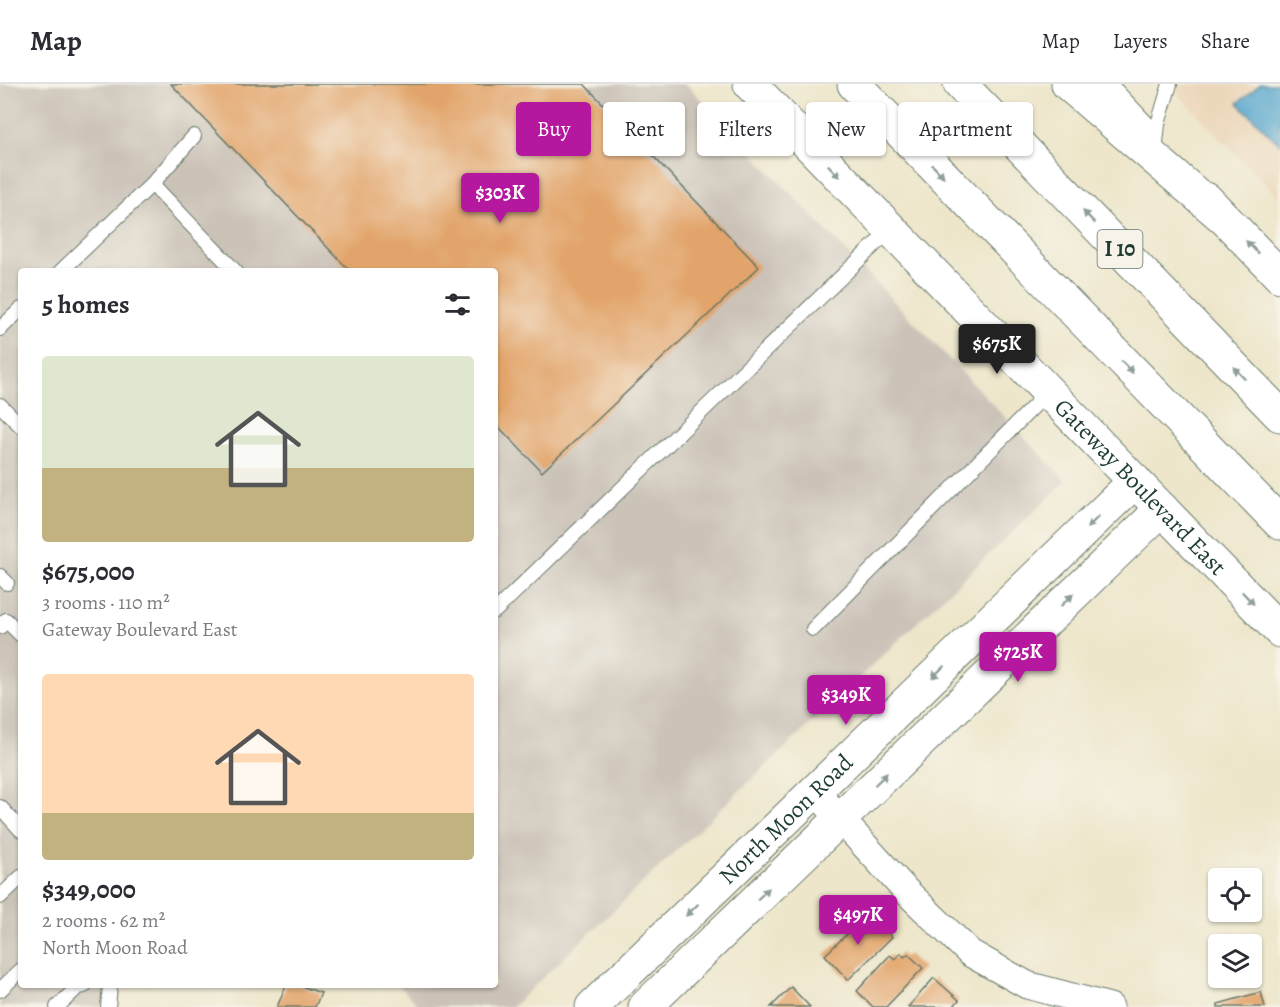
<!DOCTYPE html>
<html lang="en">
<head>
<meta charset="utf-8">
<style>
	body { margin:0; font-family:Alegreya,serif; background:#f7f7f7; color:#2b2b33; height:100vh; display:flex; flex-direction:column; font-size:22px; white-space:nowrap }
	* { box-sizing:border-box; margin:0 }
	p { font-size:20px; color:#7c7c81 }
	.icon { flex:none; width:33px; height:33px; fill:none; stroke:currentColor; stroke-width:2; stroke-linecap:round; stroke-linejoin:round }
	.map { position:relative; flex:1; overflow:hidden }
	.panel { position:absolute; left:18px; top:184px; width:480px; height:720px; display:flex; flex-direction:column; background:#fff; border-radius:6px; box-shadow:0 2px 4px #0004 }
	.panel>* { flex:none }
	.guide { position:absolute; left:516px; top:18px; width:570px; height:54px; display:flex; gap:12px }
	.tools { position:absolute; left:1208px; top:784px; display:grid; gap:12px }
	.tools a { display:grid; place-items:center; width:54px; height:54px; border-radius:6px; background:#fff; box-shadow:0 2px 4px #0004; font-size:30px }
	.price { position:absolute; translate:-50% -51px; padding:0 14px; border-radius:6px; background:#b5179e; color:#fff; font-size:20px; line-height:39px; filter:drop-shadow(0 2px 3px #0008) }
	.price::after { content:''; position:absolute; left:50%; top:36px; width:18px; height:14px; margin-left:-9px; background:inherit; clip-path:polygon(0 0,100% 0,50% 100%) }
	.price.on { background:#222; color:#fff }
	ul { padding:0; list-style:none }
	li { display:grid; align-content:center; gap:12px; height:318px; padding:0 24px }
	li span { display:grid; place-items:center; height:186px; border-radius:6px; color:#555 }
	li>.icon { margin-inline-start:auto }
	span .icon { width:108px; height:108px; fill:#fffc; stroke-width:1 }
	li b { font-size:26px }
	h2 { display:flex; justify-content:space-between; align-items:center; height:72px; padding:0 24px; font-size:26px }
	.tag { padding:0 21px; border-radius:6px; background:#fff; box-shadow:0 2px 4px #0004; font-size:21px; line-height:54px }
	.tag.on { background:#b5179e; color:#fff }
	header { display:flex; align-items:center; gap:36px; box-sizing:border-box; height:84px; padding:0 30px; background:#fff; border-bottom:2px solid #e1e1e2 }
	header strong { font-size:28px }
	nav { display:flex; gap:33px; margin-inline-start:auto; font-size:21px }
	.map>svg:first-child { display:block }
	.built { fill:#ecd7ba }
	.industrial { fill:#cbc2b8 }
	.water { fill:#51a4cc; stroke:#387080; stroke-width:1.5 }
	.building { fill:#e2a46a }
	.lines { fill:none; stroke-linecap:round; stroke-linejoin:round }
	.lane-casing { stroke:#677868; stroke-width:16 }
	.street-casing { stroke:#677868; stroke-width:29 }
	.secondary-casing { stroke:#677868; stroke-width:35 }
	.highway-casing { stroke:#677868; stroke-width:35 }
	.lane { stroke:#fff; stroke-width:14 }
	.street { stroke:#fff; stroke-width:27 }
	.secondary { stroke:#fff; stroke-width:33 }
	.highway { stroke:#fff; stroke-width:33 }
	.oneway { fill:#8f9e9a }
	.labels { text-anchor:middle; dominant-baseline:central; stroke-width:6; stroke-linejoin:round; paint-order:stroke }
	.shield { fill:#f7f3e8; stroke:#60746a; stroke-width:1.5 }
	.shield-label { font-size:22px; font-weight:bold; fill:#1f3d34 }
	.street-label { font-size:24px; fill:#1f3d34; stroke:#f7f3e8 }
</style>
</head>
<body>
<header>
<strong>Map</strong>
<nav><a>Map</a><a>Layers</a><a>Share</a></nav>
</header>
<div class="map">
<svg width="1280" height="923" viewBox="0 0 1280 923">
	<rect width="100%" height="100%" fill="#f7f3e8"/>
	<filter id="ink" filterUnits="userSpaceOnUse"><feTurbulence type="fractalNoise" baseFrequency=".0167" numOctaves="2"/><feDisplacementMap in="SourceGraphic" scale="12" xChannelSelector="R" yChannelSelector="G"/><feConvolveMatrix kernelMatrix="1 2 1 2 8 2 1 2 1" color-interpolation-filters="sRGB"/></filter>
	<filter id="wash" filterUnits="userSpaceOnUse"><feTurbulence type="fractalNoise" baseFrequency=".008" numOctaves="4" result="noise"/><feDisplacementMap in="SourceGraphic" scale="24" xChannelSelector="R" yChannelSelector="G"/><feGaussianBlur stdDeviation="1.35" result="paint"/><feColorMatrix in="noise" values="0 0 0 0 0 0 0 0 0 0 0 0 0 0 0 0 0 1.4 0 .05"/><feComposite in="paint" operator="in"/></filter>
	<g filter="url(#wash)">
		<rect width="100%" height="100%" fill="#ede6ca"/>
		<!-- built -->
		<polygon class="built" points="1168,0 1280,0 1280,115"/>
		<!-- industrial -->
		<polygon class="industrial" points="0,0 686,0 1066,397 512,923 420,923 399,902 495,902 495,188 21,188 21,902 122,902 100,923 0,923"/>
		<!-- water -->
		<polygon class="water" points="1260,0 1280,0 1280,61 1238,19"/>
		<g id="blocks">
			<!-- building -->
			<g class="building">
				<polygon points="171,0 584,0 759,183 542,388 495,339 495,188 351,188"/>
				<polygon points="869,829 892,853 848,896 825,871"/>
				<polygon points="901,869 904,873 908,870 923,884 886,923 873,923 857,907 890,871 895,875"/>
				<polygon points="934,894 959,916 953,923 908,923"/>
				<polygon points="286,902 301,902 321,909 315,923 277,923"/>
				<polygon points="791,903 810,923 771,923"/>
				<polygon points="1261,908 1265,923 1218,923 1218,920"/>
			</g>
		</g>
	</g>
	<g filter="url(#ink)">
		<use href="#blocks" fill-opacity="0" stroke="#677868" stroke-width="1.5"/>
		<g class="lines">
			<!-- lane casing -->
			<g class="lane-casing">
				<g id="lane">
					<polyline points="1156,59 1158,40 1170,0"/>
					<polyline points="152,100 194,52"/>
					<polyline points="60,188 152,100 236,188"/>
					<polyline points="0,245 21,225"/>
					<polyline points="0,321 21,342"/>
					<polyline points="0,492 7,499"/>
					<polyline points="495,527 891,145"/>
					<polyline points="0,543 6,536 21,551"/>
					<polyline points="813,545 1048,308"/>
					<polyline points="0,723 21,746"/>
					<polyline points="0,813 21,793"/>
					<polyline points="0,906 21,886"/>
					<polyline points="57,923 78,903 84,902"/>
					<polyline points="108,923 110,902"/>
				</g>
			</g>
			<!-- street casing -->
			<g class="street-casing">
				<polyline id="street" points="815,707 907,808 970,869 1027,901 1110,923"/>
			</g>
			<!-- secondary casing -->
			<g class="secondary-casing">
				<g id="secondary">
					<path id="s1" d="M750 0 1280 547"/>
					<polyline points="1097,0 1145,51"/>
					<polyline points="1206,115 1280,192"/>
					<path id="s2" d="M592 923 1135 397"/>
					<polyline points="645,923 1162,425"/>
				</g>
			</g>
			<!-- highway casing -->
			<g class="highway-casing">
				<g id="highway">
					<polyline points="854,0 1280,439"/>
					<polyline points="960,0 1280,331"/>
					<polyline points="1068,0 1225,135"/>
				</g>
			</g>
			<!-- lane -->
			<use href="#lane" class="lane"/>
			<!-- street -->
			<use href="#street" class="street"/>
			<!-- secondary -->
			<use href="#secondary" class="secondary"/>
			<!-- highway -->
			<use href="#highway" class="highway"/>
		</g>
		<!-- one-way arrows -->
		<defs><path id="oneway-solid" d="M-6-.8H1V-3.2L6.5 0L1 3.2V.8H-6Z" transform="scale(1.5)"/></defs>
		<g class="oneway">
			<use href="#oneway-solid" transform="translate(834 87) rotate(46)"/>
			<use href="#oneway-solid" transform="translate(938 87) rotate(46)"/>
			<use href="#oneway-solid" transform="translate(1089 133) rotate(-134)"/>
			<use href="#oneway-solid" transform="translate(1252 163) rotate(-134)"/>
			<use href="#oneway-solid" transform="translate(1127 283) rotate(46)"/>
			<use href="#oneway-solid" transform="translate(1239 289) rotate(-134)"/>
			<use href="#oneway-solid" transform="translate(1093 438) rotate(136)"/>
			<use href="#oneway-solid" transform="translate(1248 514) rotate(46)"/>
			<use href="#oneway-solid" transform="translate(1067 516) rotate(-44)"/>
			<use href="#oneway-solid" transform="translate(938 588) rotate(136)"/>
			<use href="#oneway-solid" transform="translate(881 695) rotate(-44)"/>
			<use href="#oneway-solid" transform="translate(763 810) rotate(-44)"/>
			<use href="#oneway-solid" transform="translate(692 826) rotate(136)"/>
		</g>
	</g>
	<g class="labels">
		<!-- shield labels -->
		<rect class="shield" x="1097.5" y="146" width="45" height="38" rx="4.5"/>
		<g class="shield-label">
			<text x="1120" y="165">I 10</text>
		</g>
		<!-- street labels -->
		<g class="street-label">
			<text stroke="none"><textPath href="#s1" startOffset="561">Gateway Boulevard East</textPath></text>
			<text stroke="none"><textPath href="#s2" startOffset="270">North Moon Road</textPath></text>
		</g>
	</g>
</svg>
<div class="tools">
<a><svg class="icon" aria-label="locate" viewBox="0 0 24 24"><circle cx="12" cy="12" r="6"/><path d="M12 2v4M12 18v4M2 12h4M18 12h4"/></svg></a>
<a><svg class="icon" aria-label="layers" viewBox="0 0 24 24"><path d="M12 4l9 5-9 5-9-5zM3 14l9 5 9-5"/></svg></a>
</div>
<b class="price" style="left:500px;top:140px">$303K</b>
<b class="price on" style="left:997px;top:291px">$675K</b>
<b class="price" style="left:1018px;top:599px">$725K</b>
<b class="price" style="left:846px;top:642px">$349K</b>
<b class="price" style="left:858px;top:862px">$497K</b>
<div class="guide">
<a class="tag on">Buy</a>
<a class="tag">Rent</a>
<a class="tag">Filters</a>
<a class="tag">New</a>
<a class="tag">Apartment</a>
</div>
<section class="panel">
<h2>5 homes<svg class="icon" aria-label="filters" viewBox="0 0 24 24"><path d="M4 7h16M4 17h16"/><circle cx="9" cy="7" r="2"/><circle cx="15" cy="17" r="2"/></svg></h2>
<ul>
<li><span style="background:linear-gradient(#dfe7d0 60%,#c2b280 0)"><svg class="icon" aria-label="home" viewBox="0 0 24 24"><path d="M3 11l9-7 9 7M6 9v11h12V9"/></svg></span><div><b>$675,000</b><p>3 rooms · 110 m²</p><p>Gateway Boulevard East</p></div></li>
<li><span style="background:linear-gradient(#ffd9b3 75%,#c2b280 0)"><svg class="icon" aria-label="home" viewBox="0 0 24 24"><path d="M3 11l9-7 9 7M6 9v11h12V9"/></svg></span><div><b>$349,000</b><p>2 rooms · 62 m²</p><p>North Moon Road</p></div></li>
</ul>
</section>
</div>
</body>
</html>
